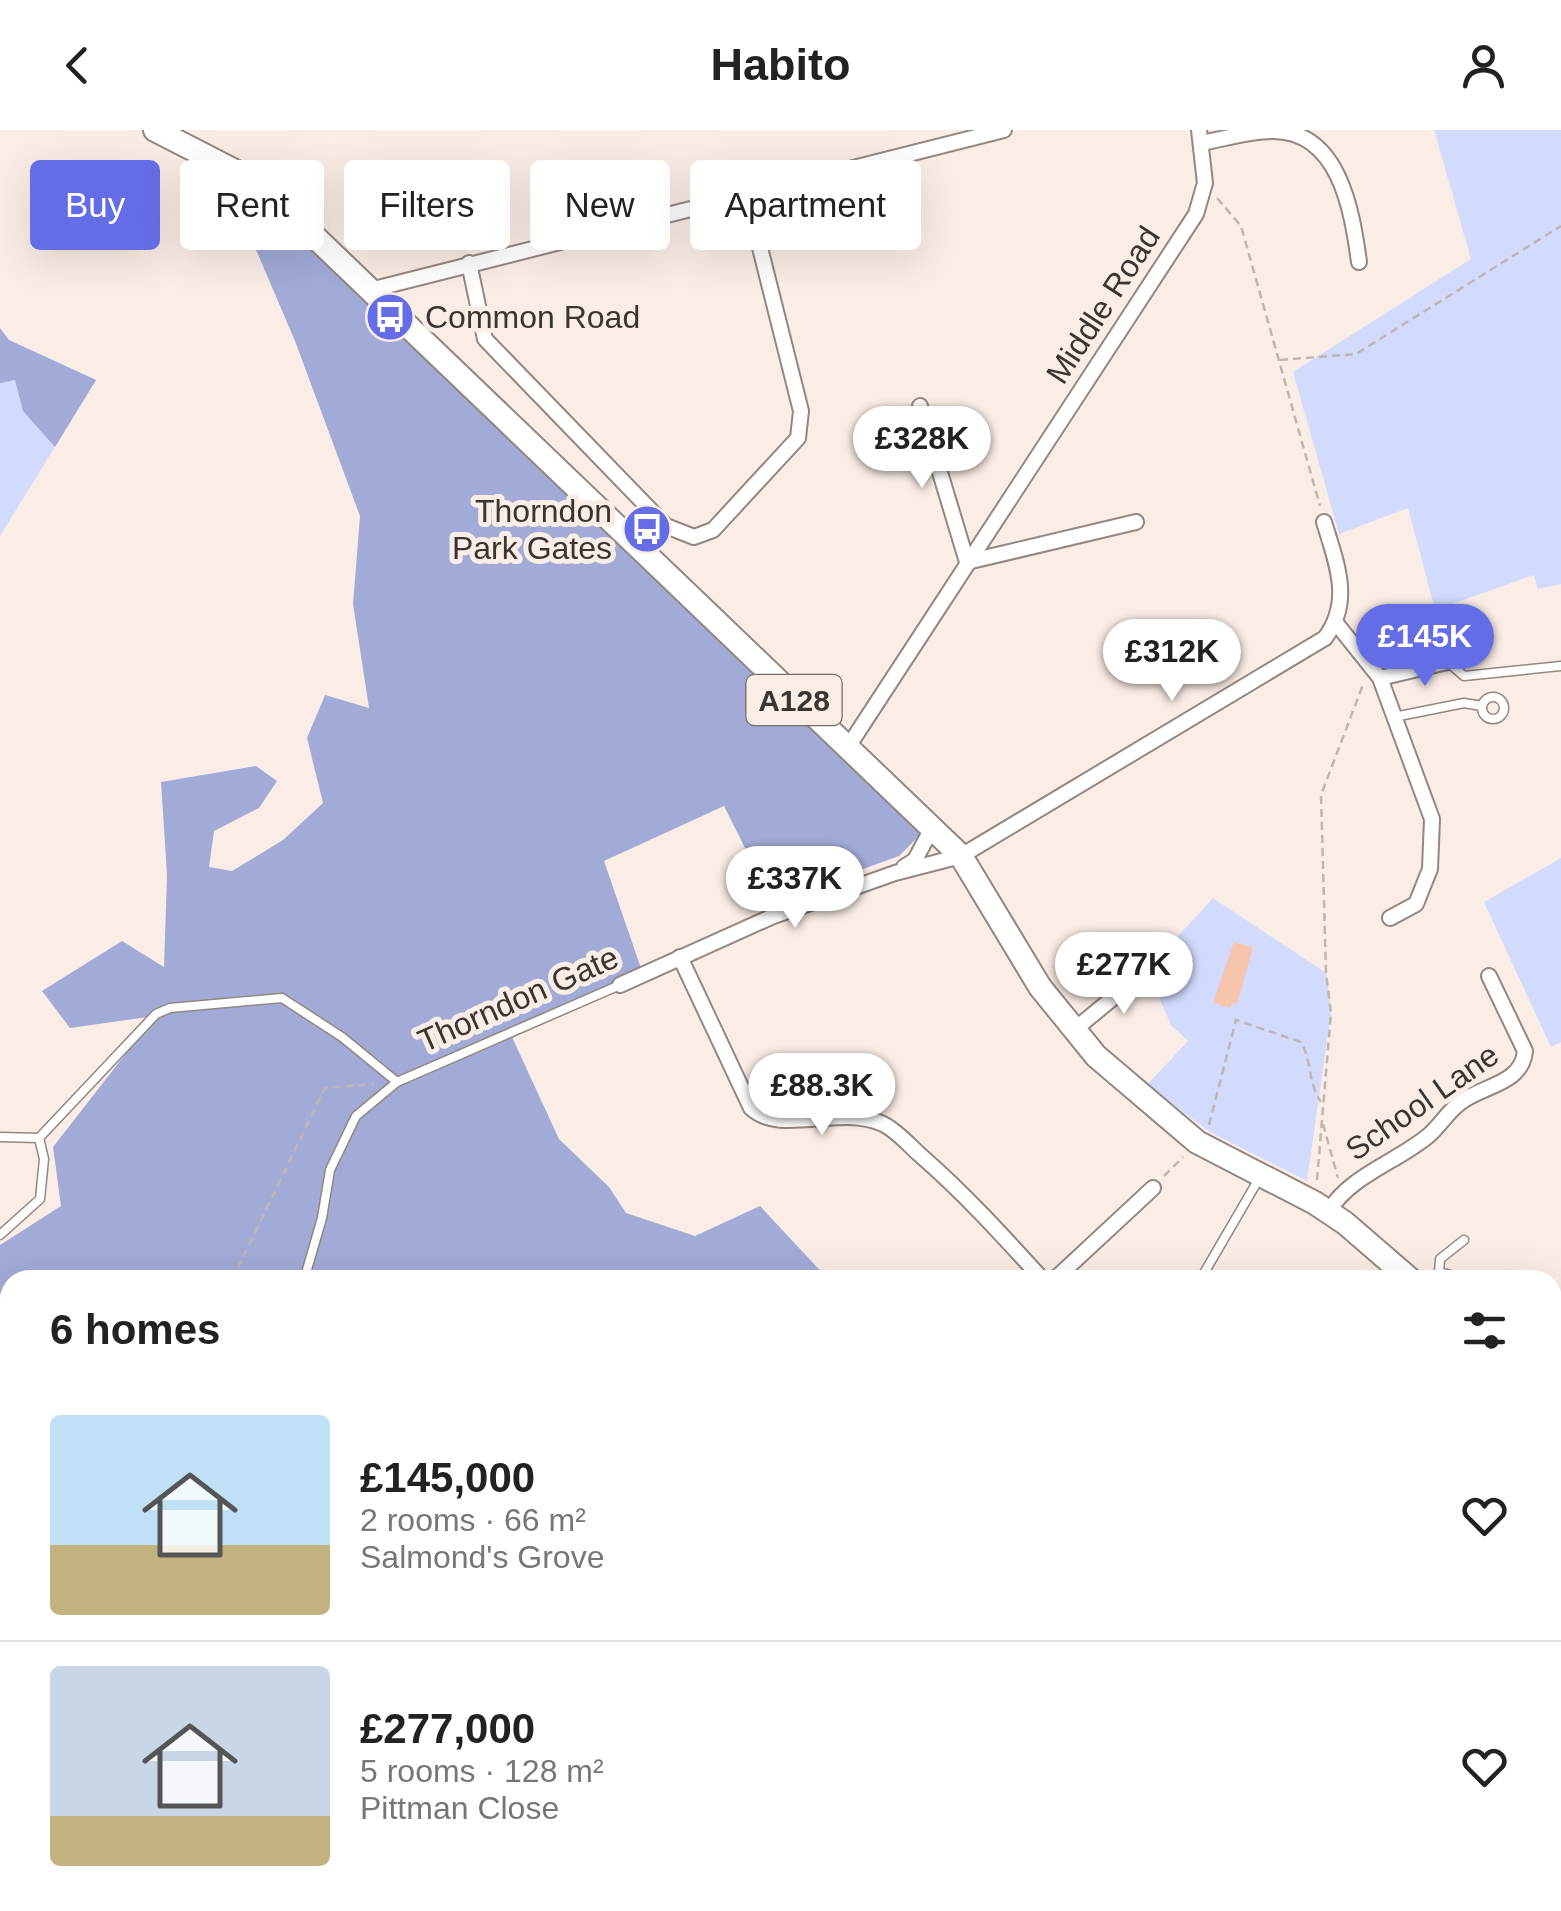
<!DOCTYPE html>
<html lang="en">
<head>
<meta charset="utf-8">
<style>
	body { margin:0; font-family:Arial,sans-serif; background:#f6f6f6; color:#222; height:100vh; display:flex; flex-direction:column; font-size:38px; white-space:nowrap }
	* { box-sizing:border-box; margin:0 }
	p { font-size:32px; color:#767676 }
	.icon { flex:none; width:55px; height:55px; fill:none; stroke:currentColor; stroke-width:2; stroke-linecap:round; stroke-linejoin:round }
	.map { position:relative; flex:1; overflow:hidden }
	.sheet { position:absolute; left:0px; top:1140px; width:1562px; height:642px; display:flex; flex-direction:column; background:#fff; border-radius:30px 30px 0 0; box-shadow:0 10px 40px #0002 }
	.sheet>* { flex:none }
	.banner { position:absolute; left:30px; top:30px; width:1000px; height:90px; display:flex; gap:20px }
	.price { position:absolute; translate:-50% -85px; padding:0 22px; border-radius:35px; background:#fff; color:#222; font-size:32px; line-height:65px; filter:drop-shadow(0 2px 5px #0008) }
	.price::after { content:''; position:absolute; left:50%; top:60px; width:30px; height:22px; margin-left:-15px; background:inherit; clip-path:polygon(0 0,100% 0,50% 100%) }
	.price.active { background:#646de6; color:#fff }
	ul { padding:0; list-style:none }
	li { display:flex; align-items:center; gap:30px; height:250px; padding:0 50px }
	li+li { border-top:2px solid #e0e0e0 }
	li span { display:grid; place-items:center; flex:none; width:280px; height:200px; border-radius:10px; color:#555 }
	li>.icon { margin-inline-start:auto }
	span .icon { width:120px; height:120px; fill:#fffc; stroke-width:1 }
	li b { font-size:42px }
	h2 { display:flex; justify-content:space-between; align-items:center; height:120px; padding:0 50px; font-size:42px }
	.pill { padding:0 35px; border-radius:10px; background:#fff; box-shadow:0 10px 40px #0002; font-size:35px; line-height:90px }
	.pill.active { background:#646de6; color:#fff }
	header { display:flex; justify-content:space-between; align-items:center; height:130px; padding:0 50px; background:#fff; font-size:45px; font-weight:800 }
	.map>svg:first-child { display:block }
	.green { fill:#d2dafd }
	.forest { fill:#a2abd8 }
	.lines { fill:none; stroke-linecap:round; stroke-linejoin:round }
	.stream { stroke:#8e97c2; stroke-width:5 }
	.building { fill:#f6c5ac }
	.service-casing { stroke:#938780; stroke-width:11 }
	.minor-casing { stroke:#938780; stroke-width:18 }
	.primary-casing { stroke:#938780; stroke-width:26 }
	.path { stroke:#c0b6b0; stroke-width:2.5; stroke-dasharray:8 5; stroke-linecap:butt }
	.service { stroke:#fff; stroke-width:8 }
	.minor { stroke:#fff; stroke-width:14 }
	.primary { stroke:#fff; stroke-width:22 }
	.labels { text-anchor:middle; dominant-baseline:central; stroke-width:10; stroke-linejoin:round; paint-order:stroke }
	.shield { fill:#faede6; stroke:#746c68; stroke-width:2.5 }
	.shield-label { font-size:30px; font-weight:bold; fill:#3a3532 }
	.street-label { font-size:32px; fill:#3a3532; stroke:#faede6 }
	.poi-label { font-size:32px; fill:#3a3532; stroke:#faede6; text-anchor:start }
</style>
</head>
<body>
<header><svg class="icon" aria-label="back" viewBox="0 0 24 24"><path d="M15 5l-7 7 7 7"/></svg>Habito<svg class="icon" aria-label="person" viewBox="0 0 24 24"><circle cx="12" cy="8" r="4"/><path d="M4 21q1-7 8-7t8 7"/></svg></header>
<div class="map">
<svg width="1561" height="1781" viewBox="0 0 1561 1781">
	<rect width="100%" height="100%" fill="#faede6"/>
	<!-- green -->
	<g class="green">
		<polygon points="1434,0 1561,0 1561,454 1538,459 1534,445 1435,480 1408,378 1339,404 1293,242 1471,129"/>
		<polygon points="0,206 96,250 0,406"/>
		<polygon points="1561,728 1561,912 1551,917 1484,772"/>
		<polygon points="1213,768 1326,843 1331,883 1307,1051 1210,1002 1147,955 1188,911 1171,895 1147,840"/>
		<polygon points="10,1607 10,1772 779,1772 794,1781 0,1781 0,1621"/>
	</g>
	<!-- forest -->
	<g class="forest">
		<polygon points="247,50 929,696 899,726 772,772 724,676 604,731 643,844 511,905 559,1009 609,1057 626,1083 695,1106 760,1076 829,1150 10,1150 10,1206 0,1161 0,1115 61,1076 53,1017 155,886 70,898 42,861 122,811 164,837 167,745 161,652 256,636 277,651 259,678 214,701 209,737 232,741 283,710 323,673 307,608 325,565 369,578 353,474 360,386 295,211 257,122 238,91"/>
		<polygon points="0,198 9,210 96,250 55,317 23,281 15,250 0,253"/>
		<polygon points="1167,1773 1172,1781 794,1781 780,1773"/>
	</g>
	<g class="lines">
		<!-- stream -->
		<polyline class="stream" points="1559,1420 1561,1420"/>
	</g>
	<!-- building -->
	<polygon class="building" points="1234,812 1253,817 1237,874 1232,873 1230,878 1213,873"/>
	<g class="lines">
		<!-- service casing -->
		<g class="service-casing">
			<g id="service">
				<polyline points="646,91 654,113"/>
				<polyline points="1448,532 1464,546 1561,536"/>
				<circle cx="1493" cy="578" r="11"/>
				<polyline points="1394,587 1464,573 1482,576"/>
				<polyline points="0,1007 39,1008"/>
				<polyline points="39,1008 156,884 170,878 282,868 342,907 397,952"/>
				<polyline points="0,1105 40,1069 44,1029 39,1008"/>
				<polyline points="1439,1142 1462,1148"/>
				<polyline points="304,1150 322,1088 330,1040 356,986 397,952 620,855"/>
				<polyline points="1200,1150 1260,1047"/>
				<polyline points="1432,1150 1439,1142 1440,1129 1464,1110"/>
				<polyline points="0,1400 10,1403"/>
				<polyline points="0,1490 10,1475"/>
			</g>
		</g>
		<!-- minor casing -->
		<g class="minor-casing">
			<g id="minor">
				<path d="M1201 13C1224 9 1249 1 1272 1 1339 0 1352 80 1359 132"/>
				<polyline points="469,133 485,209 666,396 694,407 713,400 798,308 801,281 747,66"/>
				<polyline points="370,160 1004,0"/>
				<polyline points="920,276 967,432 1136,392"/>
				<polyline points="1336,493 1380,548 1432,689 1430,739 1416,774 1390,788"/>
				<polyline points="1380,548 1460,529"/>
				<polyline points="846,620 1196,84 1205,53 1199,0"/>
				<polyline points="904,737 915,730 932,698"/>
				<path d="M680 827 751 978C781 1006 837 974 883 994 896 1000 908 1014 919 1024 964 1063 1003 1106 1043 1150"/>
				<path d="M620 855 771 787 895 743 961 726 1325 508C1353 471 1336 432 1324 392"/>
				<polyline points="1074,900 1147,840"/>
				<path d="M1328 1082C1351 1045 1395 1033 1428 1006 1440 996 1448 981 1461 972 1484 955 1522 954 1525 921L1489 846"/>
				<polyline points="1054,1150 1153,1058"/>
				<polyline points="1552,1568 1561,1582"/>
				<polyline points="1552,1662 1561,1657"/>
				<polyline points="1392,1781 1403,1772"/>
			</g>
		</g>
		<!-- primary casing -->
		<g class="primary-casing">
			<g id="primary">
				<polyline points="155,0 235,41 316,108 961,726 1040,857 1096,926 1197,1012 1315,1073 1345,1093 1411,1150"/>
				<polyline points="1552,1277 1561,1284"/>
			</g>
		</g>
		<!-- path -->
		<g class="path">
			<polyline points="1217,68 1241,96 1320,376"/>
			<polyline points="1280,230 1356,224 1561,96"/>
			<polyline points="1323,994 1338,1048"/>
			<path d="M1209 995 1236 890 1301 912C1312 931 1308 953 1321 972"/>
			<polyline points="1164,1046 1183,1027"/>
			<polyline points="1317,1050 1331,883 1326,843 1321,665 1364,552"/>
			<polyline points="232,1150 325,958 374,954"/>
			<polyline points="0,1315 10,1309"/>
		</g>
		<!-- service -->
		<use href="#service" class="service"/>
		<!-- minor -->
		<use href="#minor" class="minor"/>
		<!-- primary -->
		<use href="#primary" class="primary"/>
	</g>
	<!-- icons -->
	<defs>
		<g id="bus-disc" transform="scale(2.5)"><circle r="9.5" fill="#646de6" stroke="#faede6"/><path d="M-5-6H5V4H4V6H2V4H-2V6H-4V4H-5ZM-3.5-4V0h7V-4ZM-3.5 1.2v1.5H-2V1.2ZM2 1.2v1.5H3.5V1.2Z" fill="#fff"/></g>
	</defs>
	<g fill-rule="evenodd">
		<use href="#bus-disc" x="390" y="187"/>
		<use href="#bus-disc" x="647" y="399"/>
	</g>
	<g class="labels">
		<!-- shield labels -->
		<rect class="shield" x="746.5" y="545" width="95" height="50" rx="8"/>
		<g class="shield-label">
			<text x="794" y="570">A128</text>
		</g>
		<!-- street labels -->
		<g class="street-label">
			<text transform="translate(1103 175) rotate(-57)">Middle Road</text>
			<text transform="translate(518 869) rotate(-24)">Thorndon Gate</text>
			<text transform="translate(1422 972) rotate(-35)">School Lane</text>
		</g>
		<!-- poi labels -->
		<g class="poi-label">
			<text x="425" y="187">Common Road</text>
			<text x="612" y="381" text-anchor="end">Thorndon<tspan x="612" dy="37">Park Gates</tspan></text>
		</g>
	</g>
</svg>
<b class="price" style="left:922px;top:361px">£328K</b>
<b class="price active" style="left:1425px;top:559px">£145K</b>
<b class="price" style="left:1172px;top:574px">£312K</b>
<b class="price" style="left:795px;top:801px">£337K</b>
<b class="price" style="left:1124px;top:887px">£277K</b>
<b class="price" style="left:822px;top:1008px">£88.3K</b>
<div class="banner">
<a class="pill active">Buy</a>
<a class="pill">Rent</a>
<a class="pill">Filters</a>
<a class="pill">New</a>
<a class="pill">Apartment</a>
</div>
<section class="sheet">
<h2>6 homes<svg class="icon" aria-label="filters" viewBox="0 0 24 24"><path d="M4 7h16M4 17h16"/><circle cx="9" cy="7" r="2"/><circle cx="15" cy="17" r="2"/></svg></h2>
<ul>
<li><span style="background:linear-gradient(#bfe0f5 65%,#c2b280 0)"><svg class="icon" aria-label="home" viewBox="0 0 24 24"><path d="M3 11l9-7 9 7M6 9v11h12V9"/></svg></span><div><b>£145,000</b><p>2 rooms · 66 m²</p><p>Salmond's Grove</p></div><svg class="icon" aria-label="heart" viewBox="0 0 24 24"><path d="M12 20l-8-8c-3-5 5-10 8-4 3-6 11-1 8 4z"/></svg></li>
<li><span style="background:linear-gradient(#c9d6e8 75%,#c2b280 0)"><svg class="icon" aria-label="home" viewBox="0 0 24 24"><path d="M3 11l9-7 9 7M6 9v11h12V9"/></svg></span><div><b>£277,000</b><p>5 rooms · 128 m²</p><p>Pittman Close</p></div><svg class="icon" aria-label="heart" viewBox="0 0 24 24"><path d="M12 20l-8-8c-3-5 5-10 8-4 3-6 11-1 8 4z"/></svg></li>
</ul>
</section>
</div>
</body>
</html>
